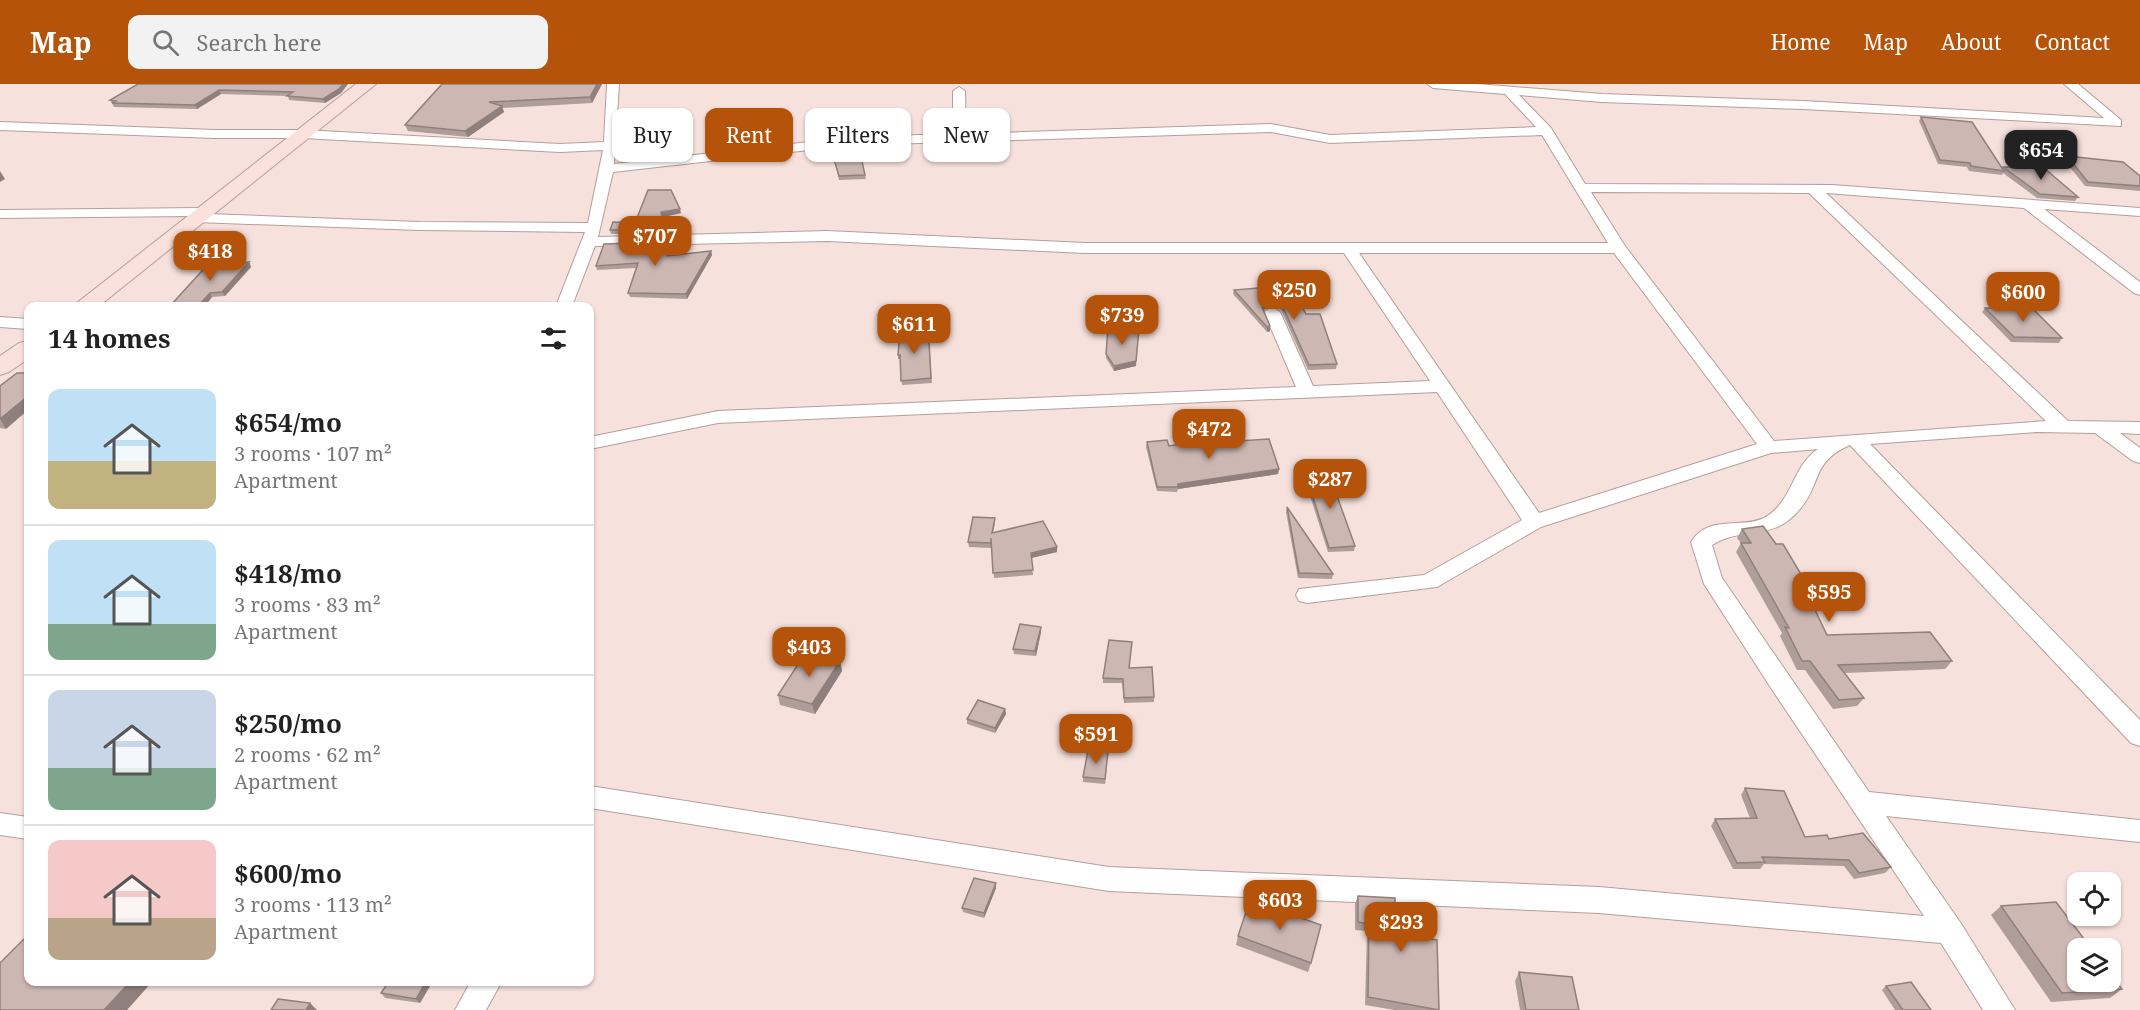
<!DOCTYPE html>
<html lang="en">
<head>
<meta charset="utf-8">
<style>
	body { margin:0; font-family:"Noto Serif",serif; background:#f2f2f2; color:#222; height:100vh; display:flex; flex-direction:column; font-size:22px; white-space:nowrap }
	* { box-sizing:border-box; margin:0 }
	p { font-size:20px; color:#767676 }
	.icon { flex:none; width:33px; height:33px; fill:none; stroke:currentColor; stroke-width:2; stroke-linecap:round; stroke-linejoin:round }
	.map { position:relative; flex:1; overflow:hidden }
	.panel { position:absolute; left:24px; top:218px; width:570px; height:684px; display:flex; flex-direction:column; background:#fff; border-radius:12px; box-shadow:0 2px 4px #0004 }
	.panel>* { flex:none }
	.guide { position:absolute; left:612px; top:24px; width:570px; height:54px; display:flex; gap:12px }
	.tools { position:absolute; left:2067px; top:788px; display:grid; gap:12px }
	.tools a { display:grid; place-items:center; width:54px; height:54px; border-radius:12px; background:#fff; box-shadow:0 2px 4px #0004; font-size:30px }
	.price { position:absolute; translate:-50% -51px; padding:0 14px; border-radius:12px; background:#b45309; color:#fff; font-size:20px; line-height:39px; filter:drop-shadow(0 2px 3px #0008) }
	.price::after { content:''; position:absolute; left:50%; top:36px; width:18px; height:14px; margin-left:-9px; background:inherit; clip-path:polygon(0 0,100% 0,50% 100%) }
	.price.selected { background:#222; color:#fff }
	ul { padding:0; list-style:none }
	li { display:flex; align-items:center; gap:18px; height:150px; padding:0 24px }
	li+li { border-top:2px solid #e0e0e0 }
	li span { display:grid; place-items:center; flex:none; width:168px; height:120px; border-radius:12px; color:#555 }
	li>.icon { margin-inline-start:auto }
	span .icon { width:72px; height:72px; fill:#fffc; stroke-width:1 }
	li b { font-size:26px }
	h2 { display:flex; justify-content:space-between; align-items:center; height:72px; padding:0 24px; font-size:26px }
	.tag { padding:0 21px; border-radius:12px; background:#fff; box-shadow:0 2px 4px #0004; font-size:21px; line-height:54px }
	.tag.selected { background:#b45309; color:#fff }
	header { display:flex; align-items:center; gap:36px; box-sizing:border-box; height:84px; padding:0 30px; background:#b45309; color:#fff }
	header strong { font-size:28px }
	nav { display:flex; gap:33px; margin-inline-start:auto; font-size:21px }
	.search { width:420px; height:54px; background:#f2f2f2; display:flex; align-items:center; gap:15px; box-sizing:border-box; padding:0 21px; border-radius:12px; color:#767676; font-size:22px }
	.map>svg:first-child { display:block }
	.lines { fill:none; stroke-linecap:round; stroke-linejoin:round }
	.street-casing { stroke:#b39f9a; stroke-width:2 }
	.secondary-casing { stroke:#b39f9a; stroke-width:2 }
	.street { fill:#fff; fill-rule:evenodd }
	.secondary { fill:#fbe1dc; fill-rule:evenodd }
	.wall { fill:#af9d9a }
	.shaded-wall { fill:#8f807d }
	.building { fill:#ccb7b3; stroke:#8f807d; stroke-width:1.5 }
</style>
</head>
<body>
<header>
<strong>Map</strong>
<div class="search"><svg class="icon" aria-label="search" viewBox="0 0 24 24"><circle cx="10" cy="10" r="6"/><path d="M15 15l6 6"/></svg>Search here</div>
<nav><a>Home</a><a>Map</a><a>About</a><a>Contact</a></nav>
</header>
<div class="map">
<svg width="2140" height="926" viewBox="0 0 2140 926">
	<rect width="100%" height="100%" fill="#f7e1dc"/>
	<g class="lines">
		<!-- street casing -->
		<g class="street-casing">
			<g id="street">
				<path d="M607 0H619L614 80 854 53 953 50V7L959 3 965 7 966 50 1271 40 1330 51 1536 43 1505 10 1433 4 1427 0H1477L1602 10 1803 17 2104 34 2064 0H2078L2121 36V42L1803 25 1602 18 1519 11 1551 44 1585 100 1832 101 2140 124V132L2044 125 2140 198V211L2134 209 2024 124 1826 109 2068 337 2140 338V350L2120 349 2140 364V379L2133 377 2095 349 2037 348 1870 360 2140 636V662L2131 659 1850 361C1811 378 1822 399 1800 425 1772 459 1744 441 1712 461L1722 494 1869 708 2140 736V758L1886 732 1960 838 2015 926H1983L1941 859 1599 829 1109 807 590 724V702L1109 783 1599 803 1924 832 1771 604 1704 500 1691 458C1708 430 1742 445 1764 434 1793 418 1792 382 1818 365L1771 369 1541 443 1437 503 1307 519 1299 517 1296 511 1299 505 1424 491 1522 436 1437 308 718 339 590 365V353L718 327 1296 303 1264 228 1272 223 1280 228 1313 302 1430 297 1344 169H1085L827 157 595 162 572 222H556L585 148 419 146 196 138 191 137 190 132 0 134V126L202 124 207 125 208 130 419 138 588 139 603 66 560 68 303 54H215L0 46V38L215 46H303L560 60 604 58ZM1271 48 1330 59 1542 51 1608 159H1085L827 147 598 153 613 88 854 61ZM1591 108 1809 109 2046 337 1774 357 1625 162ZM1359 169H1614L1757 360 1539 429Z"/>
				<polygon points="0,233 28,235 28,245 0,243"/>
				<polygon points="0,729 28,733 28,755 0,751"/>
				<polygon points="471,897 502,897 486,926 455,926"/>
			</g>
		</g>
		<!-- secondary casing -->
		<g class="secondary-casing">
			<g id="secondary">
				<polygon points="356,0 376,0 99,222 73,222"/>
				<polygon points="28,257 28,275 9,288 0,291 0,272 19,259"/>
			</g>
		</g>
		<!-- street -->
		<use href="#street" class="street"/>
		<!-- secondary -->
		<use href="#secondary" class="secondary"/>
	</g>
	<!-- wall -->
	<g class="wall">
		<polygon points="138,0 348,0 341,9 325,19 289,16 288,12 221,10 197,25 114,23 110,16"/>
		<polygon points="442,0 602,0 592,19 502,24 504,28 468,53 408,47 405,41"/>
		<polygon points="1921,33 2002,84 2003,83 2078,113 2075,117 2037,114 2003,89 2002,91 1969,87 1967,83 1938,80 1919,37"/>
		<polygon points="833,72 865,91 866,95 839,96"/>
		<polygon points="2067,72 2140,92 2140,107 2085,102 2065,77"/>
		<polygon points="648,106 681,129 663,133 665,149 611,150 610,146 635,139"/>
		<polygon points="665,158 668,172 711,167 712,171 687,215 630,213 628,209 636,184 597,186 596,182"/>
		<polygon points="243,175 245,178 249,178 251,183 225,212 212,213 205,222 170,222"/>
		<polygon points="1291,201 1306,230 1337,280 1336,285 1308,286 1281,226 1271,221 1264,226 1270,247 1267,248 1233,210 1234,206"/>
		<polygon points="1985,224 2062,254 2059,259 2011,258 1982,228"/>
		<polygon points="1108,244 1136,282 1114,287 1106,274"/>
		<polygon points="926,257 929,257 932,299 902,301 900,275 898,275 898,271"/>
		<polygon points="0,302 6,345 0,344"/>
		<polygon points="1147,358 1169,362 1207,359 1279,385 1278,390 1178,405 1177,408 1157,407 1146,363"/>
		<polygon points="1305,388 1355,462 1354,467 1328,468 1304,393"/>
		<polygon points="1287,423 1333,490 1332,495 1298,494 1286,428"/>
		<polygon points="995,439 993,449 1057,468 1031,474 1033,491 994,494 992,459 991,464 969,463 968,458"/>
		<polygon points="1742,445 1776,460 1811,507 1808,512 1827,551 1952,577 1945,585 1845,589 1864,614 1857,622 1833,625 1805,586 1797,586 1780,552 1782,549 1736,468 1741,459 1737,454"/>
		<polygon points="1041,543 1041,548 1036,572 1014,570 1013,565"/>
		<polygon points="840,577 842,587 815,630 780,621 778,611"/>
		<polygon points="1129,584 1154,613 1154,618 1124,619 1122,599 1103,599 1103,594"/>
		<polygon points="1005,625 1006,630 995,649 967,640 967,635"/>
		<polygon points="1108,668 1105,700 1083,698 1083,693"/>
		<polygon points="1745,704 1805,753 1829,755 1891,783 1885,789 1854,795 1844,782 1764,780 1760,785 1733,785 1711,742 1715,735 1750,734 1741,711"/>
		<polygon points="996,804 984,834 963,828 962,824"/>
		<polygon points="1358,812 1395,819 1431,855 1439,926 1395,926 1365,921 1367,847 1355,846 1355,820"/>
		<polygon points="2001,822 2122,905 2110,914 2051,918 1991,831"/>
		<polygon points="1238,852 1311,879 1308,888 1236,861"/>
		<polygon points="1519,888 1579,926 1520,926 1515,897"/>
		<polygon points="389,897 433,897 420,919 385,914 381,909"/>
		<polygon points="1886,902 1931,926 1895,926 1882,906"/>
	</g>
	<!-- shaded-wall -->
	<g class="shaded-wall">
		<polygon points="343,0 348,0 341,9 325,19 323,15"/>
		<polygon points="597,0 602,0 592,19 590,13"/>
		<polygon points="219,6 221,10 197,25 195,21"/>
		<polygon points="502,22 504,28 468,53 465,47"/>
		<polygon points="0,87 5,95 0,98"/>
		<polygon points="680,125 681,129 663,133 665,149 661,128"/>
		<polygon points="711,167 712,171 687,215 686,210"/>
		<polygon points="249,178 251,183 225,212 222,208"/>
		<polygon points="210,209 212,213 205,222 200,222 199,221"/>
		<polygon points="1271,216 1271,221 1262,227 1262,223"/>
		<polygon points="1270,242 1270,247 1267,248 1267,243"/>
		<polygon points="1139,245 1136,282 1114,287 1114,282"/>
		<polygon points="28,312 28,326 6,345 0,335"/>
		<polygon points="1279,385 1278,390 1178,405 1178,400"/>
		<polygon points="1057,463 1057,468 1031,474 1031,469"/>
		<polygon points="1041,543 1041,548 1036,572 1035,567"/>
		<polygon points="840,577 842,587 815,630 812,620"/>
		<polygon points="1005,625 1006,630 995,649 995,644"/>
		<polygon points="996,799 996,804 984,834 984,829"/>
		<polygon points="131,897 153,897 127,926 104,926"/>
		<polygon points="426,897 433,897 420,919 416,915"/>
		<polygon points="310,919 317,926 306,926"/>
	</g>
	<!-- building -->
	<g class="building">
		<polygon points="138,0 343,0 339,5 323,15 287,12 293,8 219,6 195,21 112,19 116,17 110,16"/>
		<polygon points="442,0 597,0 590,13 489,18 502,22 465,47 405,41"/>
		<polygon points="1921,33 1972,38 2004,87 1971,82 1970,79 1940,76"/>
		<polygon points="858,59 865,91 839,92 833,72 841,71 847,60"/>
		<polygon points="2067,72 2123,78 2140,92 2140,102 2088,98"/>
		<polygon points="2003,83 2044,84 2078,113 2040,110"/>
		<polygon points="648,106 671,106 680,125 661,128 664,145 610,146 613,138 635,139"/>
		<polygon points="665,158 667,172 711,167 686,210 628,209 638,179 596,182 604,160"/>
		<polygon points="243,175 241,179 249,178 222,208 210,209 199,221 170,222 211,177"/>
		<polygon points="1291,201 1306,230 1320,230 1337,280 1309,281 1282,221 1271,216 1262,223 1270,242 1267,243 1234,206"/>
		<polygon points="1985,224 2032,224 2062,254 2014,253"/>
		<polygon points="1108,244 1139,245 1136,277 1114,282 1106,270"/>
		<polygon points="900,245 925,245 926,257 929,257 931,294 901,297 900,271 898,271"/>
		<polygon points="17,289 28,289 28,312 0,335 0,302"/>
		<polygon points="1269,355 1279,385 1178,400 1178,403 1157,403 1147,358 1167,356 1169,362 1205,356 1207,359"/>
		<polygon points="1328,387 1355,462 1329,464 1305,388"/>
		<polygon points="1287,423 1333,490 1299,489"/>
		<polygon points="973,433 995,434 992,449 1043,437 1057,463 1031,469 1033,486 993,489 991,454 991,459 968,458"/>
		<polygon points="1763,442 1776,460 1783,460 1811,507 1806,507 1827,551 1930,548 1952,577 1838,581 1864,614 1839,616 1810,577 1802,577 1785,543 1789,544 1741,459 1751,459 1742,445"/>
		<polygon points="1020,540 1041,543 1035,567 1013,565"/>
		<polygon points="1109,556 1132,558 1129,584 1152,583 1154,613 1124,614 1123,595 1103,594"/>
		<polygon points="806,568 840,577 812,620 778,611"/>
		<polygon points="978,616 1005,625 995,644 967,635"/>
		<polygon points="1088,666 1108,668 1105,695 1083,693"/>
		<polygon points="1745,704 1784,707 1805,753 1827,751 1829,755 1863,749 1891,783 1859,789 1849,776 1762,773 1765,778 1737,779 1715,735 1757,734"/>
		<polygon points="974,794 996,799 984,829 962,824"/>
		<polygon points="1358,812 1395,814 1395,819 1436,832 1431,855 1437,856 1439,926 1368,913 1369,840 1358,838"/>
		<polygon points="1250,816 1321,841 1311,879 1238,852"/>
		<polygon points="2056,818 2091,864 2078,864 2078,897 2110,897 2110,890 2122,905 2062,909 2001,822"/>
		<polygon points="28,851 28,897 131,897 104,926 0,926 0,879"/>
		<polygon points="1519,888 1572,893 1579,926 1526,926"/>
		<polygon points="389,897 426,897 416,915 381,909"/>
		<polygon points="1911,898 1931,926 1903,926 1886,902"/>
		<polygon points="278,915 310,919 306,926 271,926"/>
	</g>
</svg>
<div class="tools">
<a><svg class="icon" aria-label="locate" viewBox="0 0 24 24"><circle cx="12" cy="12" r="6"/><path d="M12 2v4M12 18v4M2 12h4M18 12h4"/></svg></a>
<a><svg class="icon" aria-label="layers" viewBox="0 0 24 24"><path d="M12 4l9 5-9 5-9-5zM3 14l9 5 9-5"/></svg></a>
</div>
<b class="price selected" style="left:2041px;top:97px">$654</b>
<b class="price" style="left:655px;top:183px">$707</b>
<b class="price" style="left:210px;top:198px">$418</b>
<b class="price" style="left:1294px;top:237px">$250</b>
<b class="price" style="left:2023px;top:239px">$600</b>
<b class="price" style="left:1122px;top:262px">$739</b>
<b class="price" style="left:914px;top:271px">$611</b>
<b class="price" style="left:1209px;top:376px">$472</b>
<b class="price" style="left:1330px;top:426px">$287</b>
<b class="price" style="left:1829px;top:539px">$595</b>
<b class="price" style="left:809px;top:594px">$403</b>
<b class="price" style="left:1096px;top:681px">$591</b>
<b class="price" style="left:1280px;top:847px">$603</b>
<b class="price" style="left:1401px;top:869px">$293</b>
<div class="guide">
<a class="tag">Buy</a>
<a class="tag selected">Rent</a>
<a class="tag">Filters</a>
<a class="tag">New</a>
</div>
<section class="panel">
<h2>14 homes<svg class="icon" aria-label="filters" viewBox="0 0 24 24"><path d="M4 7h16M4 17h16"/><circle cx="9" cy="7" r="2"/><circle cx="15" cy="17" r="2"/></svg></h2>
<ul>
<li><span style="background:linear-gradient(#bfe0f5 60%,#c2b280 0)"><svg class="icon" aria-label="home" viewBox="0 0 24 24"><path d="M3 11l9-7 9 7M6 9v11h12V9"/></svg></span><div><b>$654/mo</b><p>3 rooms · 107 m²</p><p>Apartment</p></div></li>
<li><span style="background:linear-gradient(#bfe0f5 70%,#7fa58c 0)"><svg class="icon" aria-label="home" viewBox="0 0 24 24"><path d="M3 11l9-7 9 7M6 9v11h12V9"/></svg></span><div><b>$418/mo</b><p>3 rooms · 83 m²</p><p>Apartment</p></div></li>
<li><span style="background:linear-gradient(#c9d6e8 65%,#7fa58c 0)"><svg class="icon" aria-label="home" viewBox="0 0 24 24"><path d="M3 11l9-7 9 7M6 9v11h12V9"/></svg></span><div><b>$250/mo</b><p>2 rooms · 62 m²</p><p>Apartment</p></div></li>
<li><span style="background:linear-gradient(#f6c9c9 65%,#b9a48a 0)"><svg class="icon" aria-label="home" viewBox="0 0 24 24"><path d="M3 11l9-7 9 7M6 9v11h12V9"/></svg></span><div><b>$600/mo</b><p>3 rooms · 113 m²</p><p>Apartment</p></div></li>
</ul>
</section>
</div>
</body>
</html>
